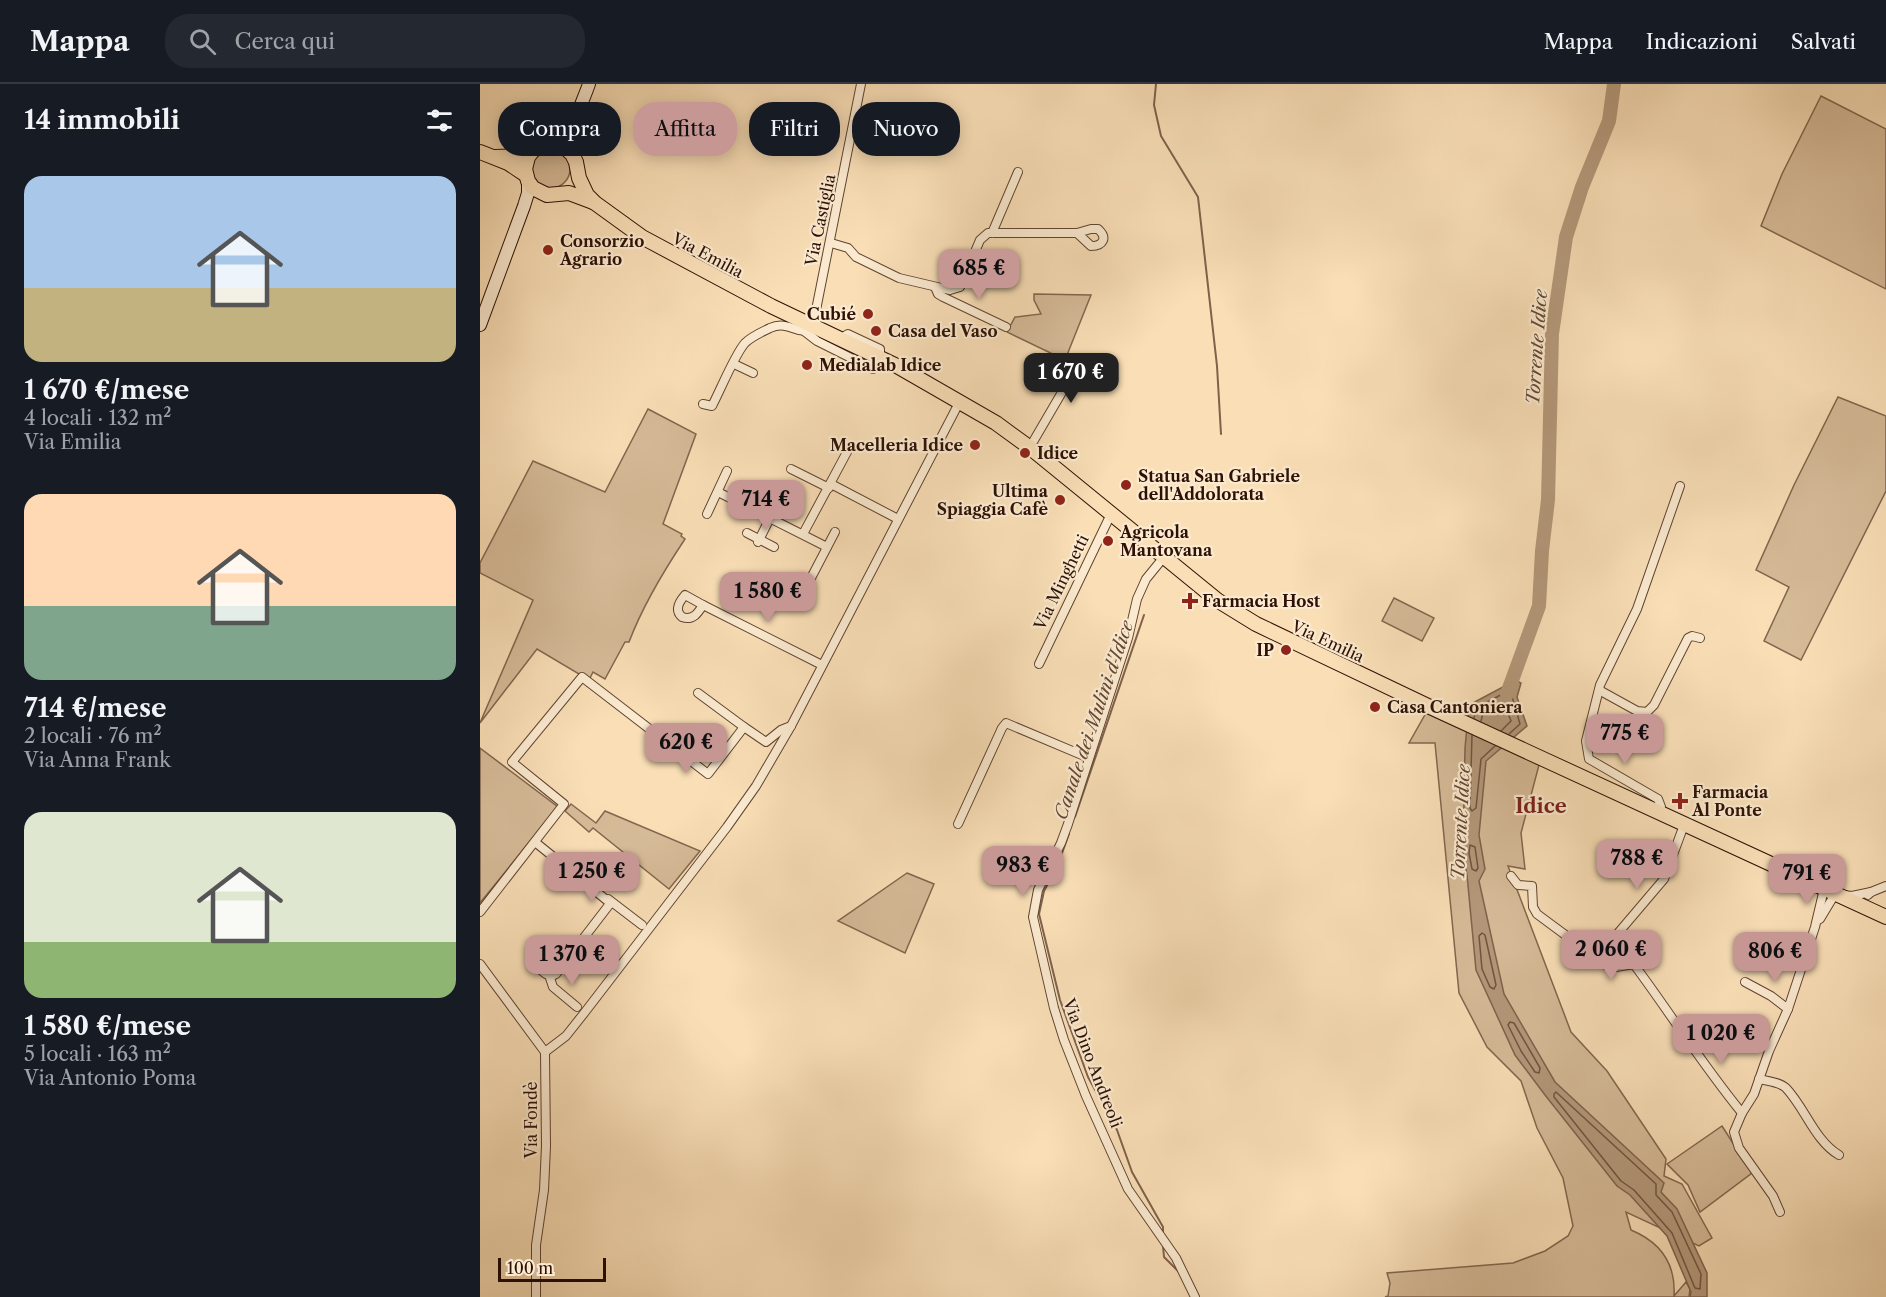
<!DOCTYPE html>
<html lang="it">
<head>
<meta charset="utf-8">
<style>
	body { margin:0; font-family:"Libre Caslon Text",serif; background:#242831; color:#f1f3f6; height:100vh; display:flex; flex-direction:column; font-size:22px; white-space:nowrap }
	* { box-sizing:border-box; margin:0 }
	p { font-size:20px; color:#9ea1a6 }
	.icon { flex:none; width:33px; height:33px; fill:none; stroke:currentColor; stroke-width:2; stroke-linecap:round; stroke-linejoin:round }
	.map { position:relative; flex:1; overflow:hidden }
	.details { display:flex; flex-direction:column; background:#171b24; width:480px }
	.details>* { flex:none }
	.guide { position:absolute; left:18px; top:18px; width:570px; height:54px; display:flex; gap:12px }
	.scale { position:absolute; left:18px; bottom:15px; width:108px; box-sizing:border-box; padding-left:6px; border:3px solid #2d1105; border-top:0; font-size:16px; line-height:21px; white-space:nowrap; color:#2d1105; -webkit-text-stroke:4px #fbead0; paint-order:stroke }
	.price { position:absolute; translate:-50% -51px; padding:0 14px; border-radius:12px; background:#c59692; color:#111; font-size:20px; line-height:39px; filter:drop-shadow(0 2px 3px #0008) }
	.price::after { content:''; position:absolute; left:50%; top:36px; width:18px; height:14px; margin-left:-9px; background:inherit; clip-path:polygon(0 0,100% 0,50% 100%) }
	.price.active { background:#222; color:#fff }
	ul { padding:0; list-style:none }
	li { display:grid; align-content:center; gap:12px; height:318px; padding:0 24px }
	li span { display:grid; place-items:center; height:186px; border-radius:18px; color:#555 }
	li>.icon { margin-inline-start:auto }
	span .icon { width:108px; height:108px; fill:#fffc; stroke-width:1 }
	li b { font-size:26px }
	h2 { display:flex; justify-content:space-between; align-items:center; height:72px; padding:0 24px; font-size:26px }
	.pill { padding:0 21px; border-radius:24px; background:#171b24; box-shadow:0 3px 15px #0003; font-size:21px; line-height:54px }
	.pill.active { background:#c59692; color:#111 }
	header { display:flex; align-items:center; gap:36px; box-sizing:border-box; height:84px; padding:0 30px; background:#171b24; border-bottom:2px solid #363941 }
	header strong { font-size:28px }
	nav { display:flex; gap:33px; margin-inline-start:auto; font-size:21px }
	.search { width:420px; height:54px; background:#242831; display:flex; align-items:center; gap:15px; box-sizing:border-box; padding:0 21px; border-radius:24px; color:#9ea1a6; font-size:22px }
	main { display:flex; flex:1; min-height:0 }
	.map>svg:first-child { display:block }
	.green { fill:#d6bb98; stroke:#82664e; stroke-width:1.5 }
	.water { fill:#b4987a; stroke:#7e624b; stroke-width:1.5 }
	.lines { fill:none; stroke-linecap:round; stroke-linejoin:round }
	.shore { stroke:#705440; stroke-width:1.5 }
	.stream { stroke:#7e624b; stroke-width:2 }
	.river { stroke:#b4987a; stroke-width:14 }
	.street-casing { stroke:#604431; stroke-width:10 }
	.secondary-casing { stroke:#2d1105; stroke-width:14 }
	.primary-casing { stroke:#2d1105; stroke-width:16 }
	.street { stroke:#fbead0; stroke-width:8 }
	.secondary { stroke:#fbead0; stroke-width:12 }
	.primary { stroke:#f9deb6; stroke-width:14 }
	.poi-dot { fill:#8f2418; stroke:#fbead0; stroke-width:2 }
	.labels { text-anchor:middle; dominant-baseline:central; stroke-width:4.5; stroke-linejoin:round; paint-order:stroke }
	.street-label { font-size:16px; fill:#2d1105; stroke:#fbead0 }
	.poi-label { font-size:16px; font-weight:bold; fill:#2d1105; stroke:#fbead0; text-anchor:start }
	.water-label { font-size:18px; font-style:italic; fill:#634734; stroke:#fbead0 }
	.quarter-label { font-size:20px; font-weight:bold; fill:#7a1f14; stroke:#fbead0 }
</style>
</head>
<body>
<header>
<strong>Mappa</strong>
<div class="search"><svg class="icon" aria-label="search" viewBox="0 0 24 24"><circle cx="10" cy="10" r="6"/><path d="M15 15l6 6"/></svg>Cerca qui</div>
<nav><a>Mappa</a><a>Indicazioni</a><a>Salvati</a></nav>
</header>
<main>
<section class="details">
<h2>14 immobili<svg class="icon" aria-label="filters" viewBox="0 0 24 24"><path d="M4 7h16M4 17h16"/><circle cx="9" cy="7" r="2"/><circle cx="15" cy="17" r="2"/></svg></h2>
<ul>
<li><span style="background:linear-gradient(#a9c7e8 60%,#c2b280 0)"><svg class="icon" aria-label="home" viewBox="0 0 24 24"><path d="M3 11l9-7 9 7M6 9v11h12V9"/></svg></span><div><b>1 670 €/mese</b><p>4 locali · 132 m²</p><p>Via Emilia</p></div></li>
<li><span style="background:linear-gradient(#ffd9b3 60%,#7fa58c 0)"><svg class="icon" aria-label="home" viewBox="0 0 24 24"><path d="M3 11l9-7 9 7M6 9v11h12V9"/></svg></span><div><b>714 €/mese</b><p>2 locali · 76 m²</p><p>Via Anna Frank</p></div></li>
<li><span style="background:linear-gradient(#dfe7d0 70%,#8fb573 0)"><svg class="icon" aria-label="home" viewBox="0 0 24 24"><path d="M3 11l9-7 9 7M6 9v11h12V9"/></svg></span><div><b>1 580 €/mese</b><p>5 locali · 163 m²</p><p>Via Antonio Poma</p></div></li>
</ul>
</section>
<div class="map">
<svg width="1406" height="1213" viewBox="0 0 1406 1213">
	<rect width="100%" height="100%" fill="#f9deb6"/>
	<filter id="stains"><feTurbulence type="fractalNoise" baseFrequency=".00333" numOctaves="4"/><feColorMatrix values="0 0 0 0 .2 0 0 0 0 .09 0 0 0 0 .02 0 0 0 .5 -.17"/></filter>
	<radialGradient id="worn" r=".72"><stop offset=".6" stop-color="#630" stop-opacity="0"/><stop offset="1" stop-color="#630" stop-opacity=".3"/></radialGradient>
	<!-- green -->
	<g class="green">
		<polygon points="1341,12 1406,45 1406,205 1281,142 1302,90"/>
		<circle cx="71" cy="85" r="19"/>
		<polygon points="554,210 611,211 585,276 527,248 535,233 561,230 554,216"/>
		<polygon points="1358,313 1406,332 1406,407 1321,576 1284,557 1309,503 1276,486 1314,401"/>
		<path d="M168 325 216 350 183 440 202 450 201 452 205 455C183 488 163 521 149 558H145L125 595 113 588 109 596 57 565 0 639 53 516 0 489V479L53 377 125 408Z"/>
		<polygon points="914,514 954,534 942,557 902,537"/>
		<path d="M946 629 1059 681 1041 749 1045 785 1028 782 1091 948 1127 987 1186 1075 1184 1092 1202 1100 1232 1154 1219 1162 1146 1128 1151 1146C1180 1158 1196 1179 1194 1212L1206 1198 1210 1205 1209 1213H905L908 1212 910 1199 907 1189 1033 1179 1065 1167 1088 1152 1093 1142 1083 1094 1057 1044 1041 997 1007 963 979 909 955 659H929Z"/>
		<polygon points="0,664 78,723 0,819"/>
		<polygon points="91,720 116,739 125,727 220,767 189,805 113,744 109,748 85,727"/>
		<polygon points="427,789 454,800 425,869 358,837"/>
		<polygon points="1242,1042 1272,1089 1220,1128 1208,1101 1187,1080"/>
	</g>
	<!-- water -->
	<polygon class="water" points="1028,592 1041,599 1037,613 1047,642 1006,677 999,751 1005,785 999,797 1024,910 1075,998 1184,1099 1181,1108 1197,1125 1227,1189 1227,1213 1210,1213 1211,1208 1187,1152 1150,1111 1137,1102 1065,1011 1035,971 996,886 987,791 983,769 985,664 989,621 1023,603"/>
	<g class="lines">
		<!-- shore -->
		<g class="shore">
			<polyline points="994,634 996,624 1030,606 1040,640 1029,650"/>
			<polyline points="1001,637 1003,629 1024,619 1031,637 1021,647"/>
			<polyline points="992,651 990,724 992,727 996,724 1001,675 1015,662"/>
			<polygon points="990,761 995,763 998,784 996,787 992,785 989,769"/>
			<polygon points="1002,849 1005,851 1016,901 1014,905 1010,903 1002,885 999,852"/>
			<polygon points="1030,938 1034,939 1060,984 1059,989 1055,988 1041,967 1028,941"/>
			<polygon points="1076,1008 1176,1100 1176,1111 1192,1128 1221,1190 1220,1205 1215,1204 1192,1149 1154,1106 1141,1097 1074,1013 1074,1010"/>
		</g>
		<!-- stream -->
		<g class="stream">
			<polyline points="676,0 674,21 681,52 718,113 737,282 741,350"/>
			<polyline points="595,733 664,531"/>
			<polyline points="589,750 577,783 564,807 559,830 580,916 608,993 637,1046 652,1088 683,1143 683,1151"/>
			<polyline points="683,1162 684,1173 698,1187"/>
		</g>
		<!-- river -->
		<polyline class="river" points="1027,610 1059,522 1062,467 1068,416 1072,250 1086,153 1102,103 1129,37 1134,0"/>
		<!-- street casing -->
		<g class="street-casing">
			<g id="street">
				<polyline points="512,149 538,88"/>
				<path d="M351 159 368 164 376 173 419 194 470 206 480 203 500 156 508 149H597L611 162C623 162 628 154 618 145H611L597 149"/>
				<polyline points="455,203 458,210 463,213 526,243"/>
				<polyline points="324,247 337,257 393,285 408,277"/>
				<polyline points="360,255 368,250 400,265 400,273"/>
				<polyline points="254,280 273,289"/>
				<path d="M223 320 232 322C240 307 255 270 265 259 272 252 282 248 290 244 314 233 324 264 335 231L381 0"/>
				<polyline points="550,363 592,291"/>
				<polyline points="311,385 349,404"/>
				<polyline points="351,400 418,435"/>
				<polyline points="238,408 347,463"/>
				<polyline points="227,430 247,387"/>
				<polyline points="267,449 294,463"/>
				<polyline points="323,450 367,368"/>
				<polyline points="278,458 290,434"/>
				<polyline points="684,473 666,495 657,515 648,554 588,740 581,759 558,806 553,833 574,924 584,956 606,1012 648,1105 696,1174 715,1213"/>
				<polyline points="331,494 355,448"/>
				<path d="M205 511 223 521C218 529 213 537 202 533 194 526 199 518 205 511Z"/>
				<polyline points="223,521 342,581"/>
				<polyline points="559,580 631,430"/>
				<polyline points="1119,606 1157,627 1167,628 1174,621 1208,554 1212,552 1220,554"/>
				<polyline points="218,609 264,643"/>
				<polyline points="1180,730 1181,723 1178,715 1109,675 1106,657 1120,601 1157,525 1200,402"/>
				<polyline points="478,740 522,644 526,639 609,674"/>
				<polyline points="1031,792 1038,801 1052,802 1053,823 1057,830 1130,884 1154,880"/>
				<polyline points="1388,811 1391,808 1406,802"/>
				<polyline points="128,815 162,841"/>
				<polyline points="0,828 84,720 32,678 102,593 228,690 264,643 286,658 301,646 311,642"/>
				<polyline points="1340,835 1355,810 1372,812 1391,808"/>
				<path d="M1134 854C1179 911 1216 973 1262 1029L1254 1048 1259 1064 1293 1112 1300 1128"/>
				<polyline points="1116,875 1184,795 1204,741"/>
				<polyline points="0,880 65,968 66,1062 64,1106 56,1161 56,1213"/>
				<polyline points="53,880 66,890 72,892 76,890 129,821 129,818 55,758"/>
				<polyline points="69,891 73,903 97,923"/>
				<polyline points="1265,898 1291,912 1308,925"/>
				<polyline points="65,968 86,952 105,928 247,743 276,702 311,642 480,317"/>
				<path d="M1279 995C1287 997 1300 998 1306 1004 1325 1024 1335 1057 1359 1071"/>
				<polyline points="1262,1029 1274,1010 1289,967 1308,925 1335,843 1344,805"/>
			</g>
		</g>
		<!-- secondary casing -->
		<g class="secondary-casing">
			<g id="secondary">
				<polyline points="68,59 81,52 94,39"/>
				<path d="M92 70C88 45 101 23 109 0"/>
				<polyline points="0,241 44,122 48,109 48,97"/>
			</g>
		</g>
		<!-- primary casing -->
		<g class="primary-casing">
			<g id="primary">
				<polyline points="54,65 48,73 45,85 48,97 53,104 67,111 89,109 113,118"/>
				<polyline points="0,68 28,79 46,91"/>
				<polyline points="15,73 41,72 68,59 82,61 92,70 96,78 99,94 107,111 115,119 162,153 291,222 417,282 516,339 553,366 737,516 776,540 948,622 1406,833"/>
			</g>
		</g>
		<!-- street -->
		<use href="#street" class="street"/>
		<!-- secondary -->
		<use href="#secondary" class="secondary"/>
		<!-- primary -->
		<use href="#primary" class="primary"/>
	</g>
	<!-- markers -->
	<g class="poi-dot">
		<circle cx="68" cy="166" r="6"/>
		<circle cx="388" cy="230" r="6"/>
		<circle cx="396" cy="247" r="6"/>
		<circle cx="327" cy="281" r="6"/>
		<circle cx="495" cy="361" r="6"/>
		<circle cx="545" cy="369" r="6"/>
		<circle cx="646" cy="401" r="6"/>
		<circle cx="580" cy="416" r="6"/>
		<circle cx="628" cy="457" r="6"/>
		<path d="M707 508h6v6h6v6h-6v6h-6v-6h-6v-6h6z"/>
		<circle cx="806" cy="566" r="6"/>
		<circle cx="895" cy="623" r="6"/>
		<path d="M1197 708h6v6h6v6h-6v6h-6v-6h-6v-6h6z"/>
	</g>
	<g class="labels">
		<!-- street labels -->
		<g class="street-label">
			<text transform="translate(340 136) rotate(-78)">Via Castiglia</text>
			<text transform="translate(228 171) rotate(28)">Via Emilia</text>
			<text transform="translate(581 498) rotate(-64)">Via Minghetti</text>
			<text transform="translate(848 557) rotate(25)">Via Emilia</text>
			<text transform="translate(613 979) rotate(69)">Via Dino Andreoli</text>
			<text transform="translate(51 1036) rotate(-90)">Via Fondè</text>
		</g>
		<!-- poi labels -->
		<g class="poi-label">
			<text x="80" y="157">Consorzio<tspan x="80" dy="18">Agrario</tspan></text>
			<text x="376" y="230" text-anchor="end">Cubié</text>
			<text x="408" y="247">Casa del Vaso</text>
			<text x="339" y="281">Medialab Idice</text>
			<text x="483" y="361" text-anchor="end">Macelleria Idice</text>
			<text x="557" y="369">Idice</text>
			<text x="658" y="392">Statua San Gabriele<tspan x="658" dy="18">dell'Addolorata</tspan></text>
			<text x="568" y="407" text-anchor="end">Ultima<tspan x="568" dy="18">Spiaggia Cafè</tspan></text>
			<text x="640" y="448">Agricola<tspan x="640" dy="18">Mantovana</tspan></text>
			<text x="722" y="517">Farmacia Host</text>
			<text x="794" y="566" text-anchor="end">IP</text>
			<text x="907" y="623">Casa Cantoniera</text>
			<text x="1212" y="708">Farmacia<tspan x="1212" dy="18">Al Ponte</tspan></text>
		</g>
		<!-- water labels -->
		<g class="water-label">
			<text transform="translate(1057 263) rotate(-86)">Torrente Idice</text>
			<text transform="translate(614 636) rotate(-71)">Canale dei Mulini d'Idice</text>
			<text transform="translate(981 738) rotate(-87)">Torrente Idice</text>
		</g>
		<!-- quarter labels -->
		<g class="quarter-label">
			<text x="1061" y="722">Idice</text>
		</g>
	</g>
	<rect width="100%" height="100%" filter="url(#stains)"/>
	<rect width="100%" height="100%" fill="url(#worn)"/>
</svg>
<div class="scale">100 m</div>
<b class="price" style="left:499px;top:216px">685 €</b>
<b class="price active" style="left:591px;top:320px">1 670 €</b>
<b class="price" style="left:286px;top:447px">714 €</b>
<b class="price" style="left:288px;top:539px">1 580 €</b>
<b class="price" style="left:1145px;top:681px">775 €</b>
<b class="price" style="left:206px;top:690px">620 €</b>
<b class="price" style="left:1157px;top:806px">788 €</b>
<b class="price" style="left:543px;top:813px">983 €</b>
<b class="price" style="left:112px;top:819px">1 250 €</b>
<b class="price" style="left:1327px;top:821px">791 €</b>
<b class="price" style="left:1131px;top:897px">2 060 €</b>
<b class="price" style="left:1295px;top:899px">806 €</b>
<b class="price" style="left:92px;top:902px">1 370 €</b>
<b class="price" style="left:1241px;top:981px">1 020 €</b>
<div class="guide">
<a class="pill">Compra</a>
<a class="pill active">Affitta</a>
<a class="pill">Filtri</a>
<a class="pill">Nuovo</a>
</div>
</div>
</main>
</body>
</html>
